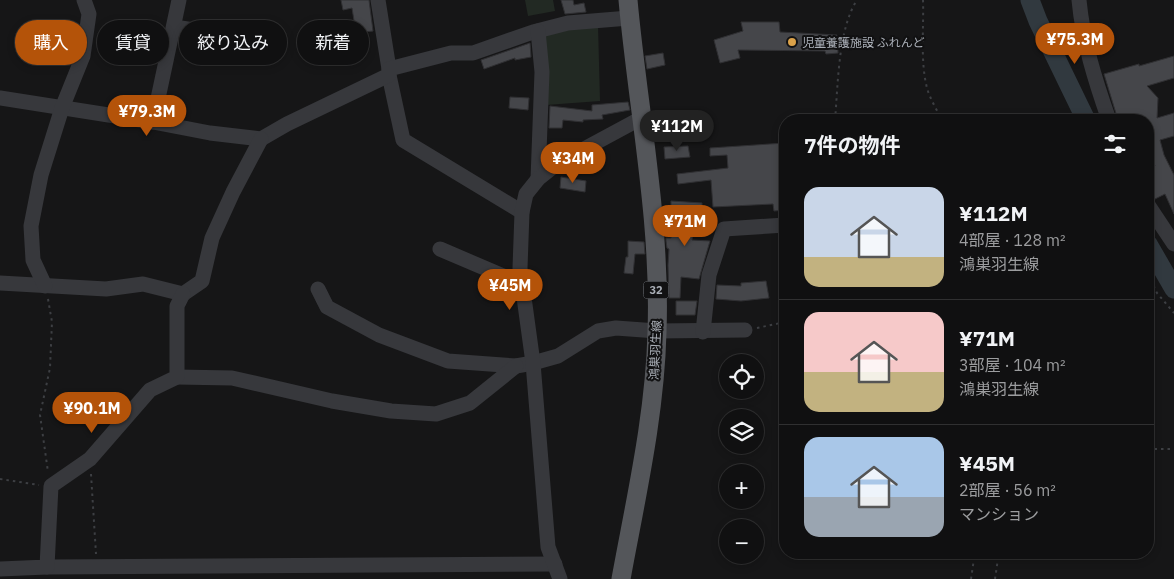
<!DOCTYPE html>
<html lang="ja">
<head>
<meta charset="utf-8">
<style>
	body { margin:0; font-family:"IBM Plex Sans","Noto Sans JP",sans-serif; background:#1e1e1f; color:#f1f3f6; height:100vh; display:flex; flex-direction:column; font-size:19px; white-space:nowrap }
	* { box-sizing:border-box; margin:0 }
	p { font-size:16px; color:#9c9d9f }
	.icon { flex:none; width:28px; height:28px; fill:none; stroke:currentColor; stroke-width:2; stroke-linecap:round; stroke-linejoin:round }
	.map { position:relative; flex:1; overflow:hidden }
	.drawer { position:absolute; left:779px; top:114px; width:375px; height:445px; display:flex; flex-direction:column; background:#101011; border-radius:20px; box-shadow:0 2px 8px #0003,0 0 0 1px #303031 }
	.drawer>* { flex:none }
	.guide { position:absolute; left:15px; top:20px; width:475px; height:45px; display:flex; gap:10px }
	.controls { position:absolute; left:719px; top:354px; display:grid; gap:10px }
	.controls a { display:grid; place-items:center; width:45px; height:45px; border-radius:50%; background:#101011; box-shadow:0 2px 8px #0003,0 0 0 1px #303031; font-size:25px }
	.price { position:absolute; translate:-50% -42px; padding:0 11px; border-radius:18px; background:#b45309; color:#fff; font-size:16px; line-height:32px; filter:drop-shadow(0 1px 2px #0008) }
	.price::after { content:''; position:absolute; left:50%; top:30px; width:15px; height:11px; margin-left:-8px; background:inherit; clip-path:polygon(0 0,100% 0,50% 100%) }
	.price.on { background:#222; color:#fff }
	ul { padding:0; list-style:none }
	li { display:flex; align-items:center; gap:15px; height:125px; padding:0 25px }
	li+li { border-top:1px solid #303031 }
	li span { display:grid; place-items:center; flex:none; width:140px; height:100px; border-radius:15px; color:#555 }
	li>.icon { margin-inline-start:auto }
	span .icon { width:60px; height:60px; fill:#fffc; stroke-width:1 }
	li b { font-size:21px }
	h2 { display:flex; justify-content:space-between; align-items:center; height:60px; padding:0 25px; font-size:21px }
	.tag { padding:0 18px; border-radius:22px; background:#101011; box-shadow:0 2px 8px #0003,0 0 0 1px #303031; font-size:18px; line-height:45px }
	.tag.on { background:#b45309; color:#fff }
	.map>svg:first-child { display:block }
	.green { fill:#222923 }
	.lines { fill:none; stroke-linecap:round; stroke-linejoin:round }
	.river { stroke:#31393f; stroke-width:19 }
	.building { fill:#45464a; stroke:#303033 }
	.path { stroke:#3d3f43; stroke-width:2; stroke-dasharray:2.5 4; stroke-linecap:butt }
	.minor { stroke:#37383c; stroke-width:15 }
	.major { stroke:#54565a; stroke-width:19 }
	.poi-dot { fill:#dba24a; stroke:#111112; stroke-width:2 }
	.labels { text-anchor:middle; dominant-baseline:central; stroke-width:4; stroke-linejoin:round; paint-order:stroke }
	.shield { fill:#111112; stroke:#7b7f85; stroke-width:1 }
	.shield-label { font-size:11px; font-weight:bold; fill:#a9aeb6 }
	.poi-label { font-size:12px; fill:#a9aeb6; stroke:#111112; text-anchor:start }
	.street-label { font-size:12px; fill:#a9aeb6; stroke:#111112 }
</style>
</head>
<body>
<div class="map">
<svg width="1174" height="579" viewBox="0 0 1174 579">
	<rect width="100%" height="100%" fill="#161617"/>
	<!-- green -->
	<g class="green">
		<polygon points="525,0 553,0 555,11 528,16"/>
		<polygon points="598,25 600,101 546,105 545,32"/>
	</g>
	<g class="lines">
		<!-- river -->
		<g class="river">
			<polyline points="1030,0 1038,21 1086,120"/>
			<polyline points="1148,244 1174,289"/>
		</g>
	</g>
	<!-- building -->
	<g class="building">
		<polygon points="341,0 369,0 373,31 356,33 352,8 343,10"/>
		<polygon points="561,0 573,0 574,5 584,3 586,12 565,14"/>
		<polygon points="741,22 779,22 780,32 837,35 838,53 826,54 825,51 738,50 740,58 720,63 714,40 743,31"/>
		<polygon points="530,43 531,57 515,60 515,58 484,69 481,60"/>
		<polygon points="663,53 665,65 647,69 645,56"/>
		<polygon points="1174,56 1174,78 1147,86 1158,98 1157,118 1174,113 1174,136 1160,140 1164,155 1174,175 1174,214 1165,194 1155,199 1148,189 1148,170 1155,166 1148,146 1148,120 1118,120 1104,74 1139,64 1139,66"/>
		<polygon points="510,97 529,98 528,110 509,108"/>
		<polygon points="628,102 630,110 602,115 603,119 583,120 583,122 563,120 562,128 549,128 550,106 592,111 592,105"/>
		<polygon points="785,143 785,210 774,211 773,204 713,207 711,180 678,184 677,174 728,168 727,155 710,156 710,148"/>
		<polygon points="688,146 690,157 665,159 664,147"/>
		<polygon points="561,177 586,181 585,192 560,188"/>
		<polygon points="671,201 702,203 702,215 696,215 692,240 710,241 699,279 681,277 680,298 669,298 668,265 669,249 667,248 666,241 666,238 671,238 674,213 671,213"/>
		<polygon points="628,241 644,242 645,254 635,254 633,274 624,273 626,257 628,257"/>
		<polygon points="766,281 769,298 741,301 716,299 717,285 741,286 741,283"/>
		<polygon points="676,301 697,301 695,315 676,315"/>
	</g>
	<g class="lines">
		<!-- path -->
		<g class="path">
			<path d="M923 0C924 27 920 61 927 88 930 99 937 110 942 120"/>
			<path d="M835 120C838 86 838 29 857 0"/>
			<polyline points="1148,274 1157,293 1174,313"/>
			<polyline points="48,299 52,322 50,368 40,415 48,472"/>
			<polyline points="757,328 785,322"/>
			<polyline points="1148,449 1174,449"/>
			<polyline points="91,474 96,554"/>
			<polyline points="0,479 39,485"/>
			<polyline points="971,579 975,552"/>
			<polyline points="995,579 999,552"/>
		</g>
		<!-- minor -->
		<g class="minor">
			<polyline points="378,0 389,69"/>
			<path d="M1079 0C1083 42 1095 80 1109 120"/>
			<polyline points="174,27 248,38"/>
			<polyline points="389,75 403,140 522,212"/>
			<polyline points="0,98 153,122 179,0"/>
			<polyline points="153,122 210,133 261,139 287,124 389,75 389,69 451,53 473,53 533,32 568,23 629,18"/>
			<polyline points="538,179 542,72 538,31"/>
			<polyline points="1148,205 1174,244"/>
			<polyline points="440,249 522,284"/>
			<polyline points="0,283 106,289 143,284 183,294 202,281 212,238 233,192 261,139"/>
			<polyline points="45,286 33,260 31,226 41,175 62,108 83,56 89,14 84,0"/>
			<polyline points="318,289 327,307 379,335 448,361 516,366 533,363 558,356 598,331 616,328 657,331 745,330"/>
			<polyline points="703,332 709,275 724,229 785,225"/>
			<polyline points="177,377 232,378 332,401 391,411 436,414 470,403 516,366"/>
			<polyline points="47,567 555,564"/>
			<polyline points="0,569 47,567 51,486 90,459 150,390 177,377 177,306 183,294"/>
			<polyline points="560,579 548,547 533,363 520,268 522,212 526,194 538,179 558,163 634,122 642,120"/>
		</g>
		<!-- major -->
		<path class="major" d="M621 579C636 497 655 415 657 332 661 221 638 110 628 0"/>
	</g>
	<!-- markers -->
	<circle class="poi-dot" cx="792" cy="42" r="5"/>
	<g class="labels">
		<!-- shield labels -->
		<rect class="shield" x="643.5" y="281.5" width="25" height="17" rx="4"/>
		<g class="shield-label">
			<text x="656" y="290">32</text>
		</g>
		<!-- poi labels -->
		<g class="poi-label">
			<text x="802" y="42">児童養護施設 ふれんど</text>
		</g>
		<!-- street labels -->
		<g class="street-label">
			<text transform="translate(655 350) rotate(-87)">鴻巣羽生線</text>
		</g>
	</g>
</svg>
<div class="controls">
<a><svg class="icon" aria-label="locate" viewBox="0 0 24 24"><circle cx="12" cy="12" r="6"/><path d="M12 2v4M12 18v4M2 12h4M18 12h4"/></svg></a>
<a><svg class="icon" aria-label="layers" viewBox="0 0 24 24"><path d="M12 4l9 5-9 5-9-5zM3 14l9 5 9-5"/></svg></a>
<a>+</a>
<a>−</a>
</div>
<b class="price" style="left:1075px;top:65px">¥75.3M</b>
<b class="price" style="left:147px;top:137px">¥79.3M</b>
<b class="price on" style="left:677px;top:152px">¥112M</b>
<b class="price" style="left:573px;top:184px">¥34M</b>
<b class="price" style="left:685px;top:247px">¥71M</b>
<b class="price" style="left:510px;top:311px">¥45M</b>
<b class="price" style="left:92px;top:434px">¥90.1M</b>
<div class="guide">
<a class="tag on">購入</a>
<a class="tag">賃貸</a>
<a class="tag">絞り込み</a>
<a class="tag">新着</a>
</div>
<section class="drawer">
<h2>7件の物件<svg class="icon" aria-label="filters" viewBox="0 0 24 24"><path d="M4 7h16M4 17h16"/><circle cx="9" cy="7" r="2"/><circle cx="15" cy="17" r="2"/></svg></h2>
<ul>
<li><span style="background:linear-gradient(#c9d6e8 70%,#c2b280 0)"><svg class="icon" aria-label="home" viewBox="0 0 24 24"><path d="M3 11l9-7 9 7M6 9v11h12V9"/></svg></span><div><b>¥112M</b><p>4部屋 · 128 m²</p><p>鴻巣羽生線</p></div></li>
<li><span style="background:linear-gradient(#f6c9c9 60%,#c2b280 0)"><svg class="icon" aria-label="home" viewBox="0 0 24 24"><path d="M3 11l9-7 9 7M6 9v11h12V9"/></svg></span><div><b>¥71M</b><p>3部屋 · 104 m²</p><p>鴻巣羽生線</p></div></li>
<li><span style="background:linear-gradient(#a9c7e8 60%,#9aa5b1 0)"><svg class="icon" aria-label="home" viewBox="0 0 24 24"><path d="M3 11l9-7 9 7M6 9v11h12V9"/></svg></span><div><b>¥45M</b><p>2部屋 · 56 m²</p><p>マンション</p></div></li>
</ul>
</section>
</div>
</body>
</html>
